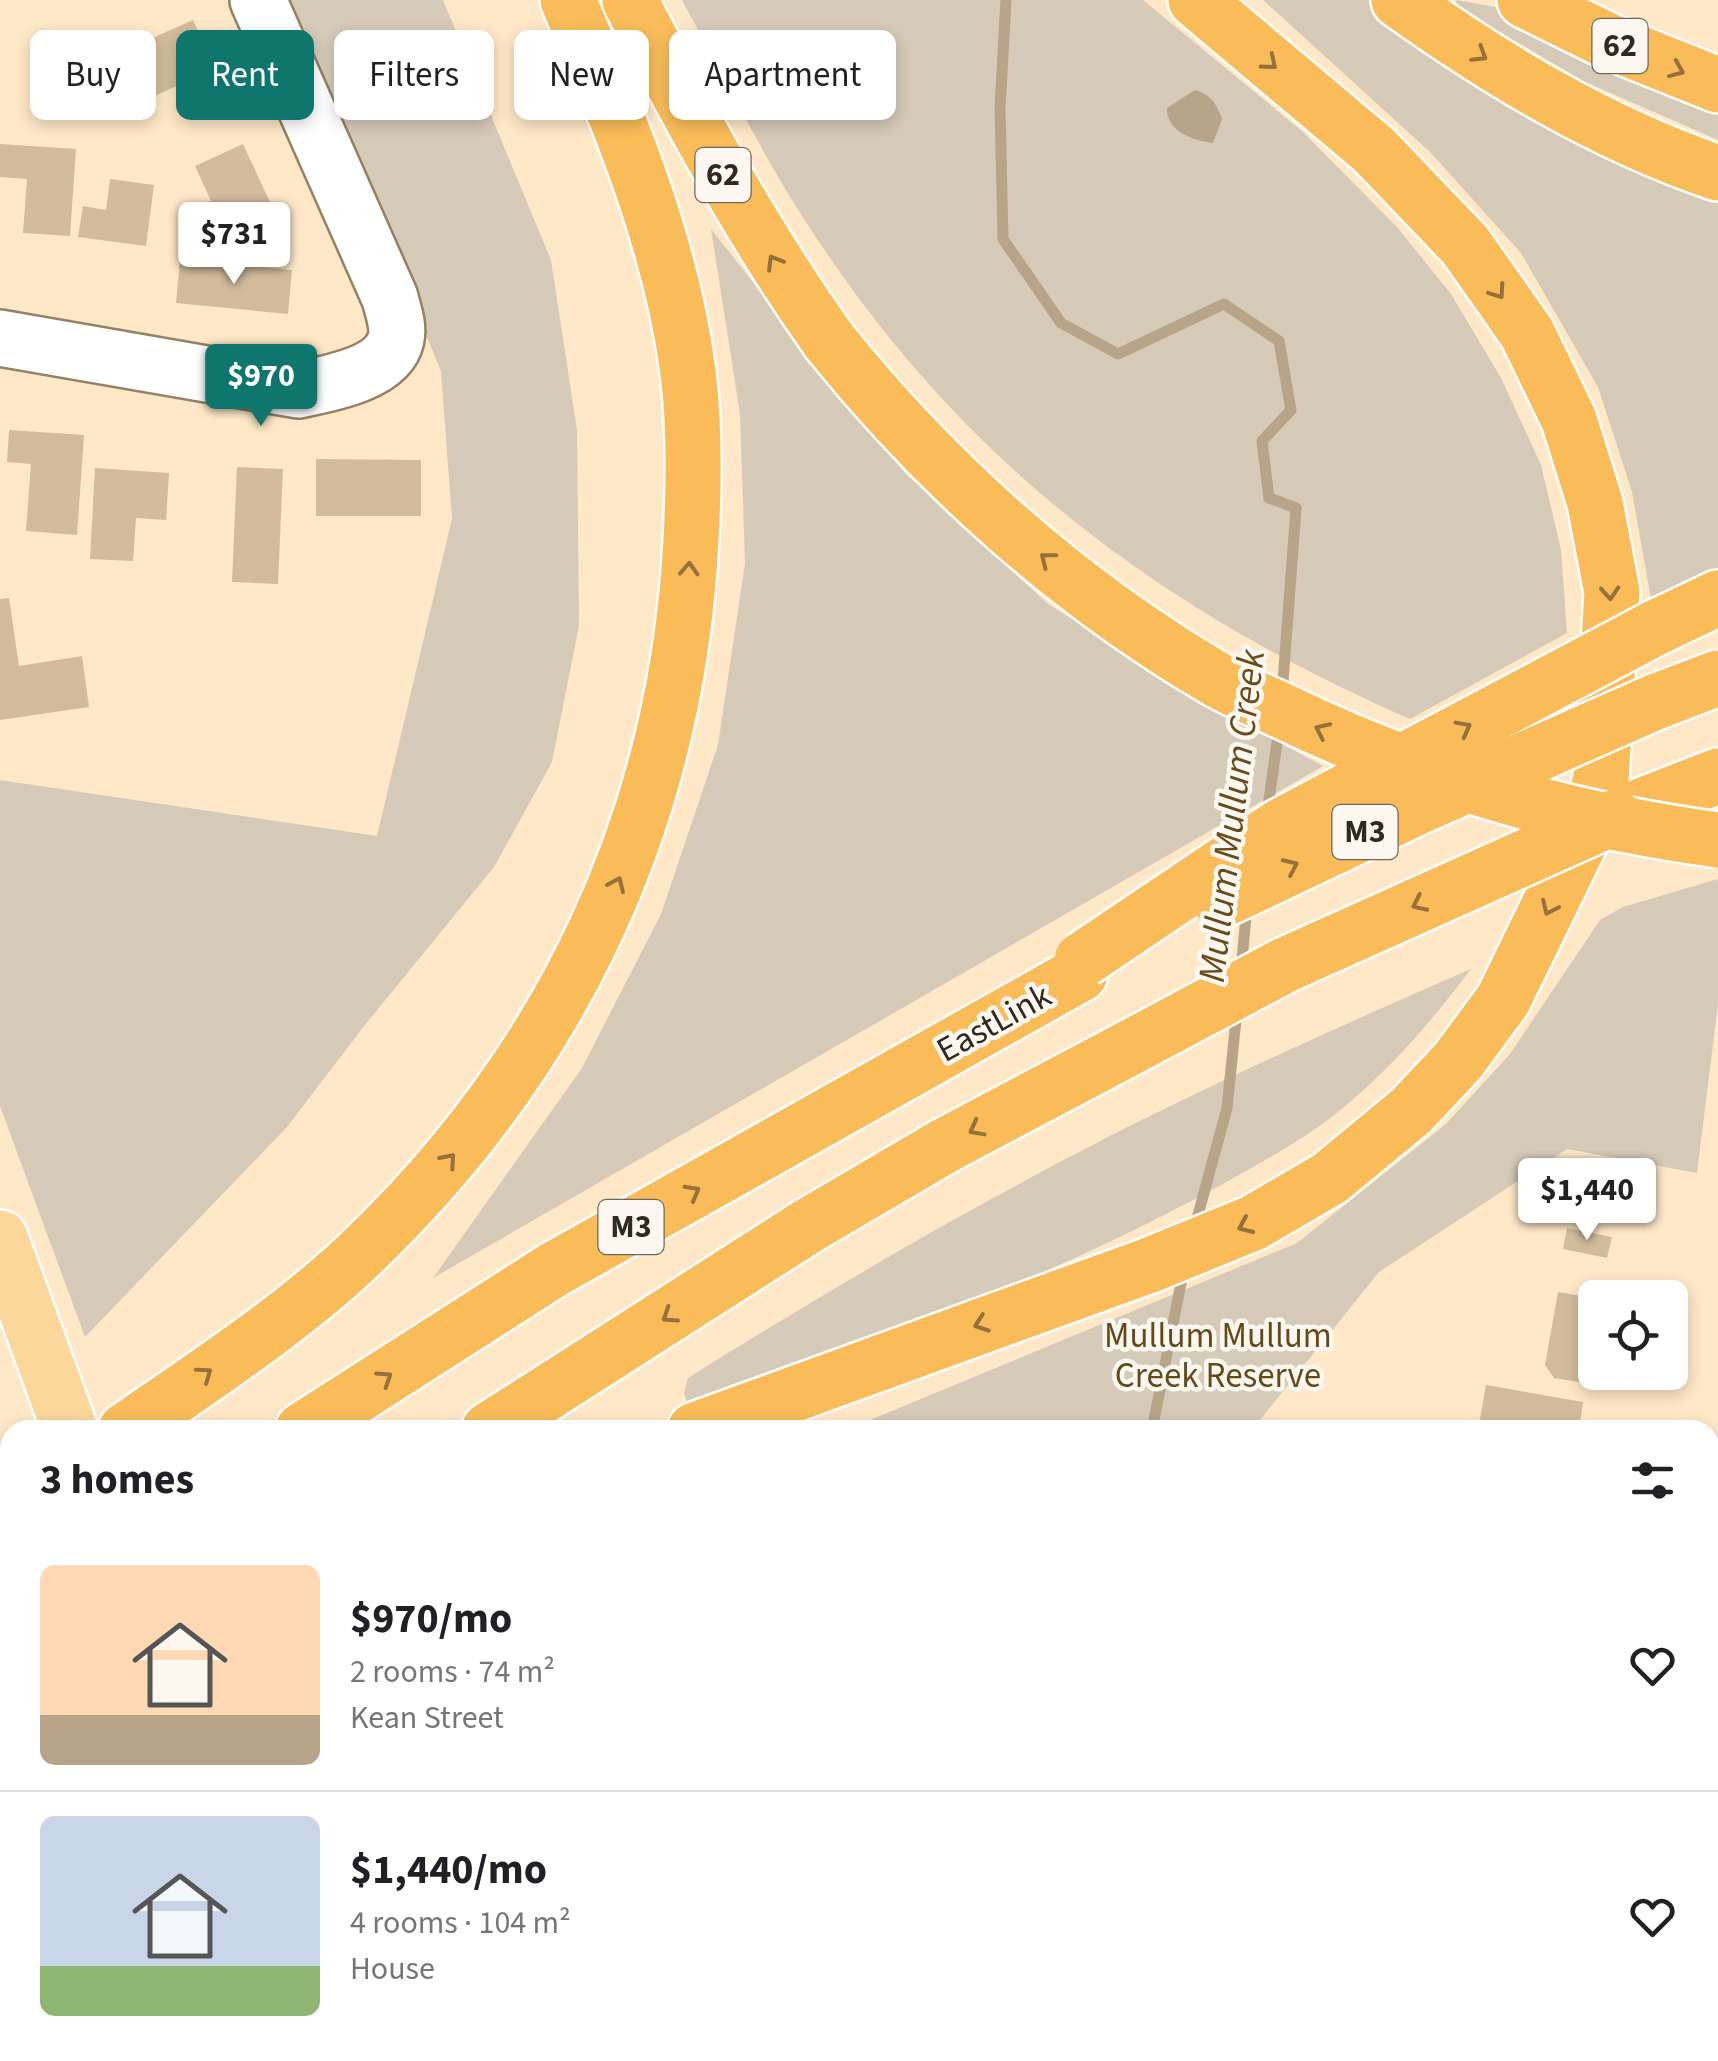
<!DOCTYPE html>
<html lang="en">
<head>
<meta charset="utf-8">
<style>
	body { margin:0; font-family:"Source Sans 3",sans-serif; background:#f2f2f2; color:#202124; height:100vh; display:flex; flex-direction:column; font-size:38px; white-space:nowrap }
	* { box-sizing:border-box; margin:0 }
	p { font-size:32px; color:#757577 }
	.icon { flex:none; width:55px; height:55px; fill:none; stroke:currentColor; stroke-width:2; stroke-linecap:round; stroke-linejoin:round }
	.map { position:relative; flex:1; overflow:hidden }
	.drawer { position:absolute; left:0px; top:1420px; width:1720px; height:642px; display:flex; flex-direction:column; background:#fff; border-radius:30px 30px 0 0; box-shadow:0 5px 15px #0003 }
	.drawer>* { flex:none }
	.guide { position:absolute; left:30px; top:30px; width:1000px; height:90px; display:flex; gap:20px }
	.tools { position:absolute; left:1578px; top:1280px; display:grid; gap:20px }
	.tools a { display:grid; place-items:center; width:110px; height:110px; border-radius:15px; background:#fff; box-shadow:0 5px 15px #0003; font-size:50px }
	.price { position:absolute; translate:-50% -85px; padding:0 22px; border-radius:10px; background:#fff; color:#222; font-size:32px; line-height:65px; filter:drop-shadow(0 2px 5px #0008) }
	.price::after { content:''; position:absolute; left:50%; top:60px; width:30px; height:22px; margin-left:-15px; background:inherit; clip-path:polygon(0 0,100% 0,50% 100%) }
	.price.current { background:#0f766e; color:#fff }
	ul { padding:0; list-style:none }
	li { display:flex; align-items:center; gap:30px; height:250px; padding:0 40px }
	li+li { border-top:2px solid #e0e0e0 }
	li span { display:grid; place-items:center; flex:none; width:280px; height:200px; border-radius:15px; color:#555 }
	li>.icon { margin-inline-start:auto }
	span .icon { width:120px; height:120px; fill:#fffc; stroke-width:1 }
	li b { font-size:42px }
	h2 { display:flex; justify-content:space-between; align-items:center; height:120px; padding:0 40px; font-size:42px }
	.pill { padding:0 35px; border-radius:15px; background:#fff; box-shadow:0 5px 15px #0003; font-size:35px; line-height:90px }
	.pill.current { background:#0f766e; color:#fff }
	.map>svg:first-child { display:block }
	.green { fill:#d6cab8 }
	.water { fill:#b7a489 }
	.lines { fill:none; stroke-linecap:round; stroke-linejoin:round }
	.stream { stroke:#b7a489; stroke-width:11 }
	.building { fill:#d2bc9d }
	.minor-casing { stroke:#958163; stroke-width:60 }
	.major-casing { stroke:#fff; stroke-width:60 }
	.highway-casing { stroke:#fff; stroke-width:60 }
	.minor { stroke:#fff; stroke-width:55 }
	.major { stroke:#fbd79b; stroke-width:55 }
	.highway { stroke:#f9bc59; stroke-width:55 }
	.highway-bridge-casing { stroke:#fff; stroke-width:60; stroke-linecap:butt }
	.highway-bridge { stroke:#f9bc59; stroke-width:55 }
	.oneway { stroke:#95723b }
	.labels { text-anchor:middle; dominant-baseline:central; stroke-width:9; stroke-linejoin:round; paint-order:stroke }
	.shield { fill:#fcf8f1; stroke:#6e675d; stroke-width:2.5 }
	.shield-label { font-size:32px; font-weight:bold; fill:#31291d }
	.street-label { font-size:35px; fill:#31291d; stroke:#fcf8f1 }
	.park-label { font-size:35px; fill:#654919; stroke:#fcf8f1 }
	.water-label { font-size:38px; font-style:italic; fill:#674b1b; stroke:#fcf8f1 }
</style>
</head>
<body>
<div class="map">
<svg width="1718" height="2061" viewBox="0 0 1718 2061">
	<rect width="100%" height="100%" fill="#fee8c8"/>
	<!-- green -->
	<g class="green">
		<polygon points="287,0 443,0 551,260 577,430 579,625 552,762 494,867 364,1026 287,1127 85,1337 0,1106 0,780 377,836 452,519 441,371"/>
		<path d="M682 0H1143L1302 131 1397 227 1451 294 1501 378 1541 465 1561 550 1567 633 1410 719C1153 606 957 458 804 219 759 149 722 73 682 0Z"/>
		<polygon points="1263,0 1368,0 1718,188 1718,568 1651,599 1632,492 1598,387 1521,253 1430,152"/>
		<polygon points="1457,0 1501,8 1718,102 1718,140 1583,81 1454,5"/>
		<polygon points="711,229 905,473 1047,603 1202,701 1323,766 433,1278 582,1068 661,914 718,745 745,563 740,414"/>
		<polygon points="1718,879 1718,1004 1697,1173 1567,1149 1379,1272 1252,1430 846,1430 1297,1243 1446,1124 1510,1054 1600,920 1623,907"/>
		<path d="M1471 969C1430 1023 1395 1064 1343 1108 1303 1141 1253 1167 1208 1192 1044 1281 865 1344 692 1414L684 1394 688 1378C794 1312 900 1248 1010 1189 1159 1107 1315 1037 1471 969Z"/>
		<polygon points="10,1844 10,2052 251,2052 254,2061 0,2061 0,1850"/>
		<polygon points="341,2053 776,2053 770,2061 345,2061"/>
	</g>
	<!-- water -->
	<path class="water" d="M1195 90C1212 95 1216 104 1222 119L1213 143C1193 141 1166 131 1167 108Z"/>
	<g class="lines">
		<!-- stream -->
		<g class="stream">
			<polyline points="1006,0 1000,108 1003,239 1061,323 1118,354 1224,304 1279,341 1291,410 1262,441 1269,498 1296,508 1282,695"/>
			<polyline points="1267,814 1279,728"/>
			<polyline points="1241,971 1247,905"/>
			<polyline points="1195,1226 1227,1108 1237,1010"/>
			<polyline points="1152,1430 1184,1268"/>
		</g>
	</g>
	<!-- building -->
	<g class="building">
		<polygon points="193,20 215,69 132,106 110,57"/>
		<polygon points="0,144 76,149 70,236 23,233 27,179 0,177"/>
		<polygon points="243,144 275,213 227,236 195,166"/>
		<polygon points="110,179 154,185 146,246 78,237 83,206 106,210"/>
		<polygon points="180,260 292,270 288,314 176,303"/>
		<polygon points="9,430 84,435 77,535 26,531 31,464 7,462"/>
		<polygon points="316,459 421,460 421,516 316,516"/>
		<polygon points="237,467 283,469 278,584 232,582"/>
		<polygon points="95,468 169,473 166,520 136,518 133,561 90,559"/>
		<polygon points="9,598 19,666 82,656 89,707 0,720 0,599"/>
		<polygon points="1567,1228 1612,1237 1607,1258 1563,1249"/>
		<polygon points="1558,1292 1595,1298 1595,1372 1601,1372 1598,1385 1554,1378 1545,1365"/>
		<polygon points="1486,1385 1583,1402 1579,1430 1478,1430"/>
		<polygon points="981,2052 1040,2052 1055,2061 976,2061"/>
		<rect x="1624" y="2052" width="61" height="9"/>
	</g>
	<g class="lines">
		<!-- minor casing -->
		<g class="minor-casing">
			<g id="minor">
				<path d="M0 338 298 390C327 384 388 374 396 339 399 325 393 311 390 298L258 0"/>
				<polyline points="0,2043 5,2061"/>
				<polyline points="767,2059 771,2061"/>
			</g>
		</g>
		<!-- major casing -->
		<g class="major-casing">
			<g id="major">
				<polyline points="0,1238 70,1430"/>
				<polyline points="298,2052 301,2061"/>
			</g>
		</g>
		<!-- highway casing -->
		<g class="highway-casing">
			<g id="highway">
				<path d="M630 0C690 118 753 234 830 342"/>
				<path d="M1399 0C1497 70 1603 134 1718 173"/>
				<polyline points="1525,0 1608,41 1718,85"/>
				<polyline points="1655,628 1718,598"/>
				<polyline points="1655,702 1718,678"/>
				<polyline points="1636,808 1718,776"/>
				<path d="M126 1430C201 1379 294 1317 359 1255 562 1062 677 819 691 539 694 484 695 427 688 372 671 242 619 120 568 0"/>
				<polyline points="303,1430 553,1270 1080,974"/>
				<polyline points="489,1430 808,1226 946,1145 1118,1054"/>
				<polyline points="695,1430 1150,1265 1253,1223 1330,1178 1411,1111 1458,1061 1503,1000 1581,840 1601,780 1612,592 1595,503 1569,420 1527,333 1465,245 1374,150 1196,0"/>
				<polyline points="0,1515 10,1508"/>
				<polyline points="0,1617 10,1611"/>
				<polyline points="0,1770 10,1763"/>
			</g>
		</g>
		<!-- minor -->
		<use href="#minor" class="minor"/>
		<!-- major -->
		<use href="#major" class="major"/>
		<!-- highway -->
		<use href="#highway" class="highway"/>
		<!-- highway-bridge casing -->
		<g class="highway-bridge-casing">
			<g id="highway-bridge">
				<path d="M830 342C937 475 1068 592 1216 679 1240 693 1266 703 1291 715 1430 781 1566 819 1718 840"/>
				<polyline points="1220,901 1424,804 1655,702"/>
				<polyline points="1082,960 1281,826 1655,628"/>
				<polyline points="1118,1054 1285,965 1615,817"/>
			</g>
		</g>
		<!-- highway-bridge -->
		<use href="#highway-bridge" class="highway-bridge"/>
	</g>
	<!-- one-way arrows -->
	<defs><path id="oneway-chevron" d="M-2-3.5L2.5 0L-2 3.5" fill="none" stroke-width="1.6" stroke-linecap="round" stroke-linejoin="round" transform="scale(2.5)"/></defs>
	<g class="oneway">
		<use href="#oneway-chevron" transform="translate(1480 55) rotate(32)"/>
		<use href="#oneway-chevron" transform="translate(1270 63) rotate(40)"/>
		<use href="#oneway-chevron" transform="translate(1677 70) rotate(23)"/>
		<use href="#oneway-chevron" transform="translate(774 262) rotate(-121)"/>
		<use href="#oneway-chevron" transform="translate(1498 292) rotate(55)"/>
		<use href="#oneway-chevron" transform="translate(1047 559) rotate(-142)"/>
		<use href="#oneway-chevron" transform="translate(689 569) rotate(-87)"/>
		<use href="#oneway-chevron" transform="translate(1610 593) rotate(86)"/>
		<use href="#oneway-chevron" transform="translate(1464 728) rotate(-28)"/>
		<use href="#oneway-chevron" transform="translate(1322 730) rotate(-155)"/>
		<use href="#oneway-chevron" transform="translate(1291 866) rotate(-25)"/>
		<use href="#oneway-chevron" transform="translate(617 884) rotate(-66)"/>
		<use href="#oneway-chevron" transform="translate(1419 904) rotate(155)"/>
		<use href="#oneway-chevron" transform="translate(1549 908) rotate(115)"/>
		<use href="#oneway-chevron" transform="translate(976 1129) rotate(152)"/>
		<use href="#oneway-chevron" transform="translate(449 1160) rotate(-49)"/>
		<use href="#oneway-chevron" transform="translate(693 1192) rotate(-29)"/>
		<use href="#oneway-chevron" transform="translate(1245 1226) rotate(156)"/>
		<use href="#oneway-chevron" transform="translate(669 1316) rotate(147)"/>
		<use href="#oneway-chevron" transform="translate(981 1324) rotate(160)"/>
		<use href="#oneway-chevron" transform="translate(205 1374) rotate(-36)"/>
		<use href="#oneway-chevron" transform="translate(385 1378) rotate(-33)"/>
	</g>
	<g class="labels">
		<!-- shield labels -->
		<g class="shield">
			<rect x="1592.5" y="19" width="55" height="54" rx="8"/>
			<rect x="695.5" y="148" width="55" height="54" rx="8"/>
			<rect x="1332.5" y="805" width="65" height="54" rx="8"/>
			<rect x="598.5" y="1200" width="65" height="54" rx="8"/>
		</g>
		<g class="shield-label">
			<text x="1620" y="46">62</text>
			<text x="723" y="175">62</text>
			<text x="1365" y="832">M3</text>
			<text x="631" y="1227">M3</text>
		</g>
		<!-- street labels -->
		<g class="street-label">
			<text transform="translate(994 1023) rotate(-29)">EastLink</text>
		</g>
		<!-- park labels -->
		<g class="park-label">
			<text x="1218" y="1336">Mullum Mullum<tspan x="1218" dy="40">Creek Reserve</tspan></text>
		</g>
		<!-- water labels -->
		<g class="water-label">
			<text transform="translate(1232 816) rotate(-83)">Mullum Mullum Creek</text>
		</g>
	</g>
</svg>
<div class="tools">
<a><svg class="icon" aria-label="locate" viewBox="0 0 24 24"><circle cx="12" cy="12" r="6"/><path d="M12 2v4M12 18v4M2 12h4M18 12h4"/></svg></a>
</div>
<b class="price" style="left:234px;top:287px">$731</b>
<b class="price current" style="left:261px;top:429px">$970</b>
<b class="price" style="left:1587px;top:1243px">$1,440</b>
<div class="guide">
<a class="pill">Buy</a>
<a class="pill current">Rent</a>
<a class="pill">Filters</a>
<a class="pill">New</a>
<a class="pill">Apartment</a>
</div>
<section class="drawer">
<h2>3 homes<svg class="icon" aria-label="filters" viewBox="0 0 24 24"><path d="M4 7h16M4 17h16"/><circle cx="9" cy="7" r="2"/><circle cx="15" cy="17" r="2"/></svg></h2>
<ul>
<li><span style="background:linear-gradient(#ffd9b3 75%,#b9a48a 0)"><svg class="icon" aria-label="home" viewBox="0 0 24 24"><path d="M3 11l9-7 9 7M6 9v11h12V9"/></svg></span><div><b>$970/mo</b><p>2 rooms · 74 m²</p><p>Kean Street</p></div><svg class="icon" aria-label="heart" viewBox="0 0 24 24"><path d="M12 20l-8-8c-3-5 5-10 8-4 3-6 11-1 8 4z"/></svg></li>
<li><span style="background:linear-gradient(#c9d6e8 75%,#8fb573 0)"><svg class="icon" aria-label="home" viewBox="0 0 24 24"><path d="M3 11l9-7 9 7M6 9v11h12V9"/></svg></span><div><b>$1,440/mo</b><p>4 rooms · 104 m²</p><p>House</p></div><svg class="icon" aria-label="heart" viewBox="0 0 24 24"><path d="M12 20l-8-8c-3-5 5-10 8-4 3-6 11-1 8 4z"/></svg></li>
</ul>
</section>
</div>
</body>
</html>
